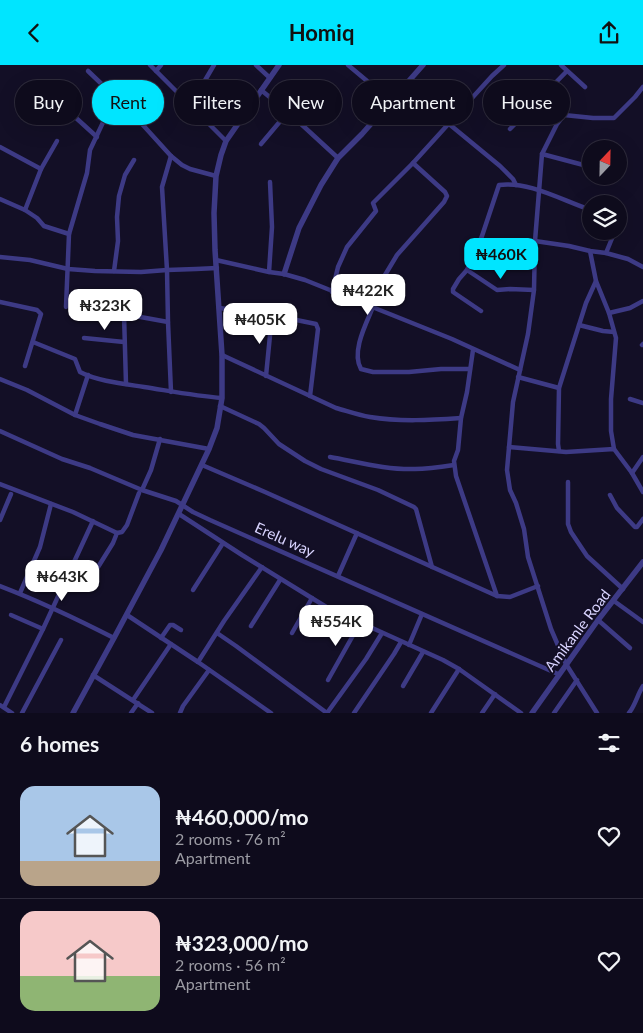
<!DOCTYPE html>
<html lang="en">
<head>
<meta charset="utf-8">
<style>
	body { margin:0; font-family:Lato,sans-serif; background:#171425; color:#f1f3f6; height:100vh; display:flex; flex-direction:column; font-size:19px; white-space:nowrap }
	* { box-sizing:border-box; margin:0 }
	p { font-size:16px; color:#9b9ba3 }
	.icon { flex:none; width:28px; height:28px; fill:none; stroke:currentColor; stroke-width:2; stroke-linecap:round; stroke-linejoin:round }
	.map { position:relative; height:648px; overflow:hidden }
	.details { display:flex; flex-direction:column; background:#0e0b1c; flex:1 }
	.details>* { flex:none }
	.top-card { position:absolute; left:15px; top:15px; width:614px; height:45px; display:flex; gap:10px }
	.needle { width:32px; rotate:22deg }
	.controls { position:absolute; left:582px; top:75px; display:grid; gap:10px }
	.controls a { display:grid; place-items:center; width:45px; height:45px; border-radius:50%; background:#0e0b1c; box-shadow:0 5px 20px #0002,0 0 0 1px #2e2b3b; font-size:25px }
	.price { position:absolute; translate:-50% -42px; padding:0 11px; border-radius:10px; background:#fff; color:#222; font-size:16px; line-height:32px; filter:drop-shadow(0 1px 2px #0008) }
	.price::after { content:''; position:absolute; left:50%; top:30px; width:15px; height:11px; margin-left:-8px; background:inherit; clip-path:polygon(0 0,100% 0,50% 100%) }
	.price.on { background:#00e5ff; color:#111 }
	ul { padding:0; list-style:none }
	li { display:flex; align-items:center; gap:15px; height:125px; padding:0 20px }
	li+li { border-top:1px solid #2e2b3b }
	li span { display:grid; place-items:center; flex:none; width:140px; height:100px; border-radius:15px; color:#555 }
	li>.icon { margin-inline-start:auto }
	span .icon { width:60px; height:60px; fill:#fffc; stroke-width:1 }
	li b { font-size:21px }
	h2 { display:flex; justify-content:space-between; align-items:center; height:60px; padding:0 20px; font-size:21px }
	.tag { padding:0 18px; border-radius:22px; background:#0e0b1c; box-shadow:0 5px 20px #0002,0 0 0 1px #2e2b3b; font-size:18px; line-height:45px }
	.tag.on { background:#00e5ff; color:#111 }
	header { display:flex; justify-content:space-between; align-items:center; height:65px; padding:0 20px; background:#00e5ff; color:#111; font-size:22px; font-weight:700 }
	.map>svg:first-child { display:block }
	.lines { fill:none; stroke-linecap:round; stroke-linejoin:round }
	.minor { stroke:#3d3a85; stroke-width:4.5 }
	.tertiary { stroke:#3d3a85; stroke-width:5.5 }
	.labels { text-anchor:middle; dominant-baseline:central; stroke-width:4; stroke-linejoin:round; paint-order:stroke }
	.street-label { font-size:15px; fill:#d9d4ff; stroke:#130f26 }
</style>
</head>
<body>
<header><svg class="icon" aria-label="back" viewBox="0 0 24 24"><path d="M15 5l-7 7 7 7"/></svg>Homiq<svg class="icon" aria-label="share" viewBox="0 0 24 24"><path d="M12 15V3M7 8l5-5 5 5M5 13v7h14v-7"/></svg></header>
<div class="map">
<svg width="643" height="648" viewBox="0 0 643 648">
	<rect width="100%" height="100%" fill="#130f26"/>
	<g class="lines">
		<!-- minor -->
		<g class="minor">
			<polyline points="150,0 226,76"/>
			<polyline points="256,0 270,13"/>
			<polyline points="348,0 391,36"/>
			<polyline points="561,0 585,22"/>
			<polyline points="88,6 132,48 171,91 182,100 190,104 216,111"/>
			<polyline points="156,6 161,0"/>
			<polyline points="261,25 288,47 338,93"/>
			<polyline points="53,32 97,72"/>
			<polyline points="187,36 204,17 214,0"/>
			<polyline points="449,59 500,101 513,114 516,120"/>
			<polyline points="510,64 567,6"/>
			<polyline points="261,79 288,47"/>
			<polyline points="0,82 41,104"/>
			<polyline points="542,89 591,102"/>
			<polyline points="619,101 619,100"/>
			<polyline points="0,134 25,145 37,153 44,161 69,169"/>
			<polyline points="25,145 41,104 57,76"/>
			<polyline points="619,153 619,155"/>
			<polyline points="535,176 569,181 590,186 606,188 628,194 643,202"/>
			<polyline points="590,186 596,216 609,248 616,273 611,334 611,366 614,384"/>
			<polyline points="606,188 615,166"/>
			<polyline points="0,192 30,195 68,204 95,206 141,207 167,205 196,204 217,203"/>
			<polyline points="216,195 269,207 284,209 305,215 452,274 520,305"/>
			<polyline points="467,205 497,225 510,224 534,225"/>
			<polyline points="114,206 118,176 117,152 119,131 125,110 134,95"/>
			<polyline points="269,207 272,162 270,117"/>
			<polyline points="332,227 338,202 347,182 376,146 373,138 413,98 492,11 504,0"/>
			<polyline points="376,228 382,215 397,190 444,137 447,131 445,127 413,98"/>
			<polyline points="0,237 37,245 41,249 25,301"/>
			<polyline points="66,242 69,169 87,108 90,85 115,32"/>
			<path d="M373 242C366 259 351 287 361 304L373 307H409L441 304H470"/>
			<polyline points="219,243 272,250 316,259 318,264 310,331"/>
			<polyline points="106,246 124,249"/>
			<path d="M481 246 453 227V224L459 214 467 205 482 171 499 120C530 116 563 136 591 145"/>
			<polyline points="609,248 630,243 643,236"/>
			<polyline points="579,260 603,266 614,267"/>
			<polyline points="84,273 124,277"/>
			<path d="M33 277 75 294 80 307C97 316 125 319 144 322 170 326 196 331 222 333"/>
			<polyline points="642,280 643,279"/>
			<polyline points="473,285 467,327 461,353 458,385 454,396 456,411 497,531"/>
			<path d="M222 290 336 343C347 346 358 350 370 352 400 357 431 355 461 353"/>
			<polyline points="266,311 272,250"/>
			<polyline points="518,312 559,323"/>
			<polyline points="0,314 27,325 75,350 100,359 133,370 209,384"/>
			<polyline points="126,319 124,249 168,257"/>
			<polyline points="171,327 168,257 167,205 162,122 171,91"/>
			<polyline points="630,334 643,338"/>
			<polyline points="220,341 259,359 264,363 279,379 305,396 321,404 378,425 414,442 416,444 432,502"/>
			<polyline points="75,350 88,310"/>
			<polyline points="0,366 62,394 90,403 142,425 176,436 193,447 210,455 558,609"/>
			<polyline points="509,382 566,387 614,384 632,408 643,427"/>
			<polyline points="559,386 558,379 559,323 586,238 596,216"/>
			<path d="M330 392C358 397 387 405 415 404 428 404 441 402 454 400"/>
			<polyline points="202,400 265,427 497,531 510,532 538,521"/>
			<polyline points="632,408 643,392"/>
			<polyline points="568,417 568,459 571,467 587,491 623,524"/>
			<polyline points="0,419 73,447 117,468"/>
			<polyline points="142,425 151,405 160,374"/>
			<polyline points="610,430 617,443 635,462 637,462 643,454"/>
			<polyline points="179,449 242,490 328,543 443,595 459,604 521,648"/>
			<polyline points="0,455 11,429"/>
			<polyline points="338,511 357,468"/>
			<polyline points="90,515 113,478 117,468 122,467 127,460 139,428"/>
			<path d="M0 521C39 536 77 554 114 573"/>
			<polyline points="193,525 223,478"/>
			<polyline points="20,528 40,482 51,439"/>
			<polyline points="614,536 643,557"/>
			<polyline points="11,550 43,564"/>
			<polyline points="127,550 198,597 271,648"/>
			<polyline points="598,555 630,583"/>
			<polyline points="251,561 280,515"/>
			<polyline points="217,568 236,581 327,648"/>
			<polyline points="292,568 312,533"/>
			<polyline points="161,573 170,560 173,560 181,565"/>
			<polyline points="409,580 422,549"/>
			<polyline points="198,597 224,556 262,502"/>
			<polyline points="93,610 152,648"/>
			<polyline points="328,615 360,558"/>
			<polyline points="403,621 423,587"/>
			<polyline points="133,635 171,579"/>
			<polyline points="0,640 12,648"/>
			<polyline points="4,642 43,564 93,456"/>
			<polyline points="22,648 61,575"/>
			<polyline points="131,648 138,638"/>
			<polyline points="180,648 183,641 209,605"/>
			<polyline points="327,648 366,594 382,568"/>
			<polyline points="354,648 394,589 401,577"/>
			<polyline points="431,648 459,604"/>
			<polyline points="482,648 495,629"/>
			<polyline points="554,648 577,615"/>
			<polyline points="597,648 566,599 551,564 528,492 524,464 516,438 510,425 507,405 513,337 528,269 534,225 535,176 542,89 557,59 564,50 593,53 614,53 635,32 643,22"/>
			<path d="M629 648C636 639 637 630 643 621"/>
		</g>
		<!-- tertiary -->
		<g class="tertiary">
			<polyline points="284,209 299,163 321,120 338,93 362,69 423,0"/>
			<polyline points="73,648 114,573 161,485 209,384 217,363 222,333 222,290 215,185 214,148 216,111 221,90 226,76 279,0"/>
			<polyline points="532,648 598,555 643,497"/>
		</g>
	</g>
	<g class="labels">
		<!-- street labels -->
		<g class="street-label">
			<text transform="translate(285 474) rotate(24)">Erelu way</text>
			<text transform="translate(577 565) rotate(-53)">Amikanle Road</text>
		</g>
	</g>
</svg>
<div class="controls">
<a><svg class="needle" viewBox="-14 -14 28 28"><path d="M0-13l5 13h-10z" fill="#e53935"/><path d="M0 13l5-13h-10z" fill="#9b9ba3"/></svg></a>
<a><svg class="icon" aria-label="layers" viewBox="0 0 24 24"><path d="M12 4l9 5-9 5-9-5zM3 14l9 5 9-5"/></svg></a>
</div>
<b class="price on" style="left:501px;top:215px">₦460K</b>
<b class="price" style="left:368px;top:251px">₦422K</b>
<b class="price" style="left:105px;top:266px">₦323K</b>
<b class="price" style="left:260px;top:280px">₦405K</b>
<b class="price" style="left:62px;top:537px">₦643K</b>
<b class="price" style="left:336px;top:582px">₦554K</b>
<div class="top-card">
<a class="tag">Buy</a>
<a class="tag on">Rent</a>
<a class="tag">Filters</a>
<a class="tag">New</a>
<a class="tag">Apartment</a>
<a class="tag">House</a>
</div>
</div>
<section class="details">
<h2>6 homes<svg class="icon" aria-label="filters" viewBox="0 0 24 24"><path d="M4 7h16M4 17h16"/><circle cx="9" cy="7" r="2"/><circle cx="15" cy="17" r="2"/></svg></h2>
<ul>
<li><span style="background:linear-gradient(#a9c7e8 75%,#b9a48a 0)"><svg class="icon" aria-label="home" viewBox="0 0 24 24"><path d="M3 11l9-7 9 7M6 9v11h12V9"/></svg></span><div><b>₦460,000/mo</b><p>2 rooms · 76 m²</p><p>Apartment</p></div><svg class="icon" aria-label="heart" viewBox="0 0 24 24"><path d="M12 20l-8-8c-3-5 5-10 8-4 3-6 11-1 8 4z"/></svg></li>
<li><span style="background:linear-gradient(#f6c9c9 65%,#8fb573 0)"><svg class="icon" aria-label="home" viewBox="0 0 24 24"><path d="M3 11l9-7 9 7M6 9v11h12V9"/></svg></span><div><b>₦323,000/mo</b><p>2 rooms · 56 m²</p><p>Apartment</p></div><svg class="icon" aria-label="heart" viewBox="0 0 24 24"><path d="M12 20l-8-8c-3-5 5-10 8-4 3-6 11-1 8 4z"/></svg></li>
</ul>
</section>
</body>
</html>
